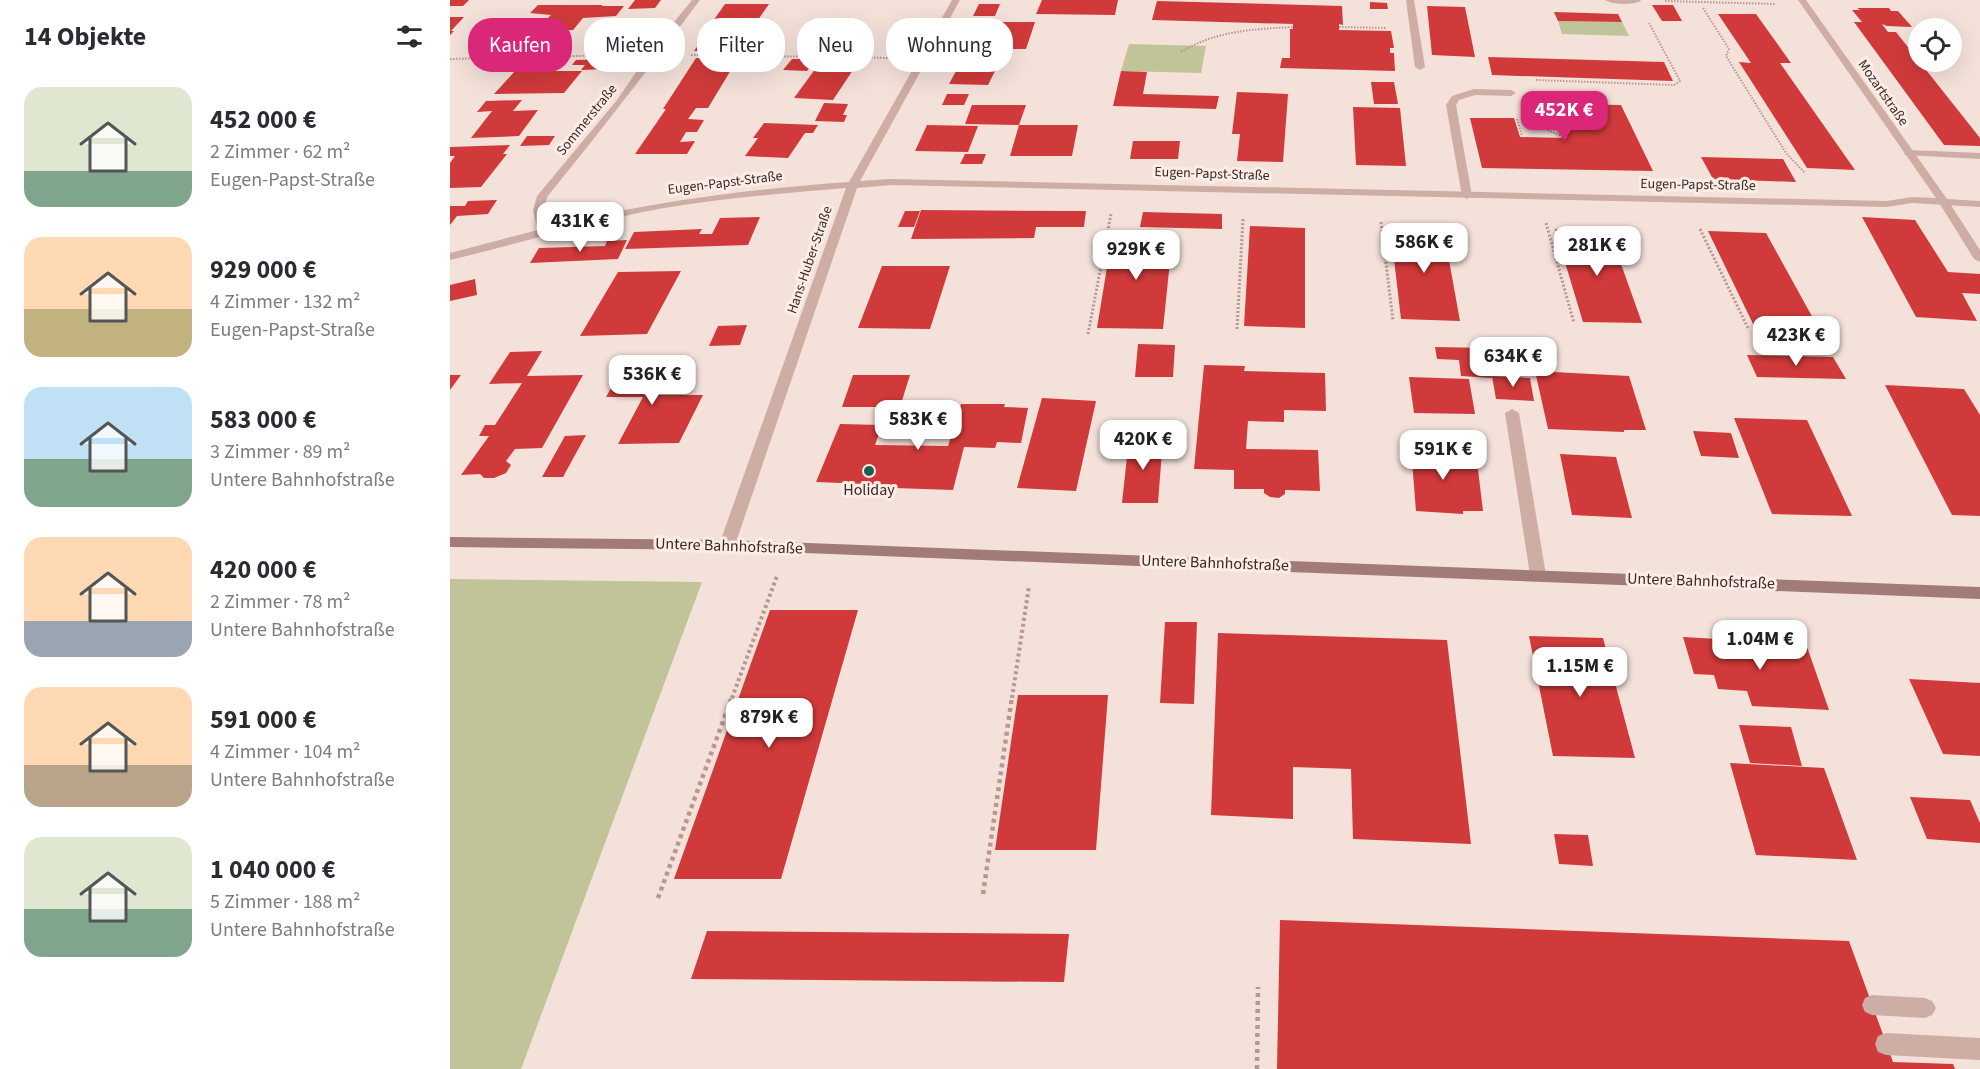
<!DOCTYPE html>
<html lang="de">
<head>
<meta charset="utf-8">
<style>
	body { margin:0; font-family:"Source Sans 3",sans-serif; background:#f7f7f7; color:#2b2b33; height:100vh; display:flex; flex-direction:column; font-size:22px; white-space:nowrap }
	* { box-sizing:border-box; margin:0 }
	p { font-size:20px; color:#7c7c81 }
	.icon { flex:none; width:33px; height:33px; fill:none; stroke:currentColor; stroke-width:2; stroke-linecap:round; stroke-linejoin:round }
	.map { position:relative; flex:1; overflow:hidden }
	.details { display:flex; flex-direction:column; background:#fff; width:450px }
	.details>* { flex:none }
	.guide { position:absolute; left:18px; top:18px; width:570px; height:54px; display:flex; gap:12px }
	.tools { position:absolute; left:1458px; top:18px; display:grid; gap:12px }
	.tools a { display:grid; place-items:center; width:54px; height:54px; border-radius:50%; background:#fff; box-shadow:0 6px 24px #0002; font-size:30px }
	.price { position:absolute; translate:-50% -51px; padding:0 14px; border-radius:12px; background:#fff; color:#222; font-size:20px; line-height:39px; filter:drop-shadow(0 2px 3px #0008) }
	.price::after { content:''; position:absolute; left:50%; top:36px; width:18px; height:14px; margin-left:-9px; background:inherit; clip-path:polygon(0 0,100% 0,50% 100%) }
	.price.on { background:#db2777; color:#fff }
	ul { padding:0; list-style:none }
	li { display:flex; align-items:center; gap:18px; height:150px; padding:0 24px }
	li span { display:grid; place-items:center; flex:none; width:168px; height:120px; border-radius:18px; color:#555 }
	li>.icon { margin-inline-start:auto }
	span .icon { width:72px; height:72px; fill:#fffc; stroke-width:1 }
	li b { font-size:26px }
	h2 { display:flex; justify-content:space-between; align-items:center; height:72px; padding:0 24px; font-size:26px }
	.pill { padding:0 21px; border-radius:24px; background:#fff; box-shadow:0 6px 24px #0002; font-size:21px; line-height:54px }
	.pill.on { background:#db2777; color:#fff }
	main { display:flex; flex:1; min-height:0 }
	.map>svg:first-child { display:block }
	.green { fill:#c0c498 }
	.building { fill:#d13a3a }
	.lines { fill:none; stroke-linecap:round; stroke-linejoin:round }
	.path-far3 { stroke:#b9978e; stroke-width:2; stroke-dasharray:1.5 1.5; stroke-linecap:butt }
	.path-far2 { stroke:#b9978e; stroke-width:3; stroke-dasharray:2 2; stroke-linecap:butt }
	.path-far1 { stroke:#b9978e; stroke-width:4; stroke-dasharray:3 3; stroke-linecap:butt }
	.path { stroke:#b9978e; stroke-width:4.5; stroke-dasharray:4 4; stroke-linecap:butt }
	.lane { fill:#cdada4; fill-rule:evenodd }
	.street { fill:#cdada4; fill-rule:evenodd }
	.secondary { fill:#a17b75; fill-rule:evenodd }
	.poi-dot { fill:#185e51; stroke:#fbede6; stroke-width:2 }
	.labels { text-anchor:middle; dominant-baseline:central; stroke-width:6; stroke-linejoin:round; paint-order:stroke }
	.far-street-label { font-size:14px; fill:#382827; stroke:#fbede6 }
	.poi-label { font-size:16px; fill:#382827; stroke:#fbede6 }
	.street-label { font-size:16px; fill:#382827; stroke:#fbede6 }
</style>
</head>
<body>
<main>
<section class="details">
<h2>14 Objekte<svg class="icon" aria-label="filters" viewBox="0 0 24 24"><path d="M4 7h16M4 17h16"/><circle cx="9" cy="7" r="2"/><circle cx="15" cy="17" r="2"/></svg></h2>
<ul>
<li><span style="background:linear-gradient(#dfe7d0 70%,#7fa58c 0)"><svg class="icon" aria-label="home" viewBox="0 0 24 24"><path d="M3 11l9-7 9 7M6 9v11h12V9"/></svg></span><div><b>452 000 €</b><p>2 Zimmer · 62 m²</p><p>Eugen-Papst-Straße</p></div></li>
<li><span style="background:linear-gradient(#ffd9b3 60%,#c2b280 0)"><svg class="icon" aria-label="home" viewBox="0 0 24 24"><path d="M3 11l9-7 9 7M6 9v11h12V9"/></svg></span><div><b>929 000 €</b><p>4 Zimmer · 132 m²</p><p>Eugen-Papst-Straße</p></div></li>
<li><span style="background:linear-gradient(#bfe0f5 60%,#7fa58c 0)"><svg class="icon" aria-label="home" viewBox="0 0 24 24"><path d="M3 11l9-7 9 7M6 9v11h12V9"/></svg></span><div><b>583 000 €</b><p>3 Zimmer · 89 m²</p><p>Untere Bahnhofstraße</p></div></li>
<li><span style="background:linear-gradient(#ffd9b3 70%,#9aa5b1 0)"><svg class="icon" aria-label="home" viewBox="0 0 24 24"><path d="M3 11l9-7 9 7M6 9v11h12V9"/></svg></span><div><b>420 000 €</b><p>2 Zimmer · 78 m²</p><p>Untere Bahnhofstraße</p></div></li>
<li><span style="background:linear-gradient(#ffd9b3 65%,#b9a48a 0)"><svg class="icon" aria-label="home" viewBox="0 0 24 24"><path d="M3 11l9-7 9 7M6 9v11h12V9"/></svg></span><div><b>591 000 €</b><p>4 Zimmer · 104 m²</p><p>Untere Bahnhofstraße</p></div></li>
<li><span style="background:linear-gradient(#dfe7d0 60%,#7fa58c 0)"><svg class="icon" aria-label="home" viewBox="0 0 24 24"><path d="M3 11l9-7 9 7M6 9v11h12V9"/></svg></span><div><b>1 040 000 €</b><p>5 Zimmer · 188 m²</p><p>Untere Bahnhofstraße</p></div></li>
</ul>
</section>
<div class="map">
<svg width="1530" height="1069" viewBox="0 0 1530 1069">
	<rect width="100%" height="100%" fill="#f4e1da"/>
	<!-- green -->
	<g class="green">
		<polygon points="1108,21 1172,22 1179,36 1112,34"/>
		<polygon points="679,44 756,46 751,73 671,71"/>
		<polygon points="0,579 252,582 71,1069 0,1069"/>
	</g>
	<!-- building -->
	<g class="building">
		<polygon points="0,0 19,0 13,6 0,6"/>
		<polygon points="185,0 211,0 205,8 178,9"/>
		<polygon points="592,0 668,0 665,15 586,14"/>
		<polygon points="707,1 892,6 893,25 889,24 889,30 941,31 944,48 940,48 940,53 944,53 945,71 830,68 832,58 840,58 840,29 843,29 843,24 702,20"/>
		<polygon points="920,2 937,3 938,9 920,9"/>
		<polygon points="275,4 319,4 294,40 249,41"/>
		<polygon points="529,4 550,4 545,16 523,16"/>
		<polygon points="88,5 153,5 151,6 174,6 166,16 133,18 123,30 106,30 101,35 91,35 87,39 60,39 79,20 96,20 101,15 80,13"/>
		<polygon points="1202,5 1223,5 1232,21 1212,21"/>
		<polygon points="977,6 1015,7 1025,57 982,55"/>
		<polygon points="1407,8 1439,8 1441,11 1448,11 1462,27 1437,26 1432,24 1438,32 1446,32 1530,138 1530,146 1494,145 1404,22 1412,22 1402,10 1410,10"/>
		<polygon points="1104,12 1168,14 1172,22 1108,21"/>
		<polygon points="1268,14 1306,14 1341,63 1330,63 1405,170 1357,168 1289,62 1301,63"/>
		<polygon points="0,17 14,17 1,31 4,31 0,35"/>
		<polygon points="524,21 546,22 585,22 576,49 513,49 515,44 538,45 545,26 523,25"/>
		<polygon points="249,44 288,45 283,51 244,51"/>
		<polygon points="1038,57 1214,62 1223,81 1042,75"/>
		<polygon points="246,58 307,59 304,64 284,65 258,108 246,108 238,119 254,120 247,132 236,132 230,142 245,141 237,154 185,154 216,109 213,109"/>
		<polygon points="163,59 156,69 131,70 135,65 122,65 126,60"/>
		<polygon points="342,59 366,59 357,71 333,70"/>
		<polygon points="512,60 550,61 538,85 499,84"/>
		<polygon points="386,67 405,67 383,100 344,98 366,68"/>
		<polygon points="103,68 101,71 132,71 114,93 44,94 65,71"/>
		<polygon points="671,71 697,72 693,94 769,96 766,109 663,106"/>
		<polygon points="921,82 944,82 948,104 924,104"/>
		<polygon points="787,92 838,94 833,162 787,161 790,134 782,134"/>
		<polygon points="497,94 519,94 514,105 492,105"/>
		<polygon points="72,100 63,111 88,110 69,136 21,138 42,111 27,112 36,101"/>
		<polygon points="374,103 398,104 393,115 397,115 394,122 365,121"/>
		<polygon points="1105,104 1171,105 1203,171 1032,168 1020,118 1064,118 1070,137 1117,138"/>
		<polygon points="522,105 576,105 569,125 515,124"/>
		<polygon points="903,107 950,108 956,166 906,165"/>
		<polygon points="314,123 368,125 363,133 355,133 338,158 295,156 308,138 303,138"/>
		<polygon points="477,125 528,126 518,152 465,151"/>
		<polygon points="569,125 628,125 622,156 560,156"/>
		<polygon points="77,136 105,136 99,145 70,146"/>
		<polygon points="683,141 730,141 728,159 680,159"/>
		<polygon points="60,145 53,154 57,154 31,187 0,188 0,163 5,156 0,156 0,147"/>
		<polygon points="515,154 536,154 532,164 510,164"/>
		<polygon points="1251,157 1333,159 1346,182 1263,179"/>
		<polygon points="47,200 38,214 7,216 0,225 0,206 15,206 18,201"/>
		<polygon points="471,210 620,211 636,211 634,227 586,227 584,238 461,239"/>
		<polygon points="455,211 470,211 464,227 448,227"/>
		<polygon points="693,212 772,214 772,229 690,227"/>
		<polygon points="310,217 298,245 175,249 184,232 252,229 249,234 262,234 270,218"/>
		<polygon points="1412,217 1465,220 1498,272 1530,274 1530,294 1512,293 1527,321 1466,317"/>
		<polygon points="940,225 993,227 1010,321 951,319"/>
		<polygon points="800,226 855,228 855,328 794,326"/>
		<polygon points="1105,229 1159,230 1192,323 1133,322"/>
		<polygon points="663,231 723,232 713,329 647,328"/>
		<polygon points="1258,231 1316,233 1369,329 1305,328"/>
		<polygon points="177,240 168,259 80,263 89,248 155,246 157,241"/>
		<polygon points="432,266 500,266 480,329 408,328"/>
		<polygon points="231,271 197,334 130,336 168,272"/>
		<polygon points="25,279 27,295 0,301 0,285"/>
		<polygon points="297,325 290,345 259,346 268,326"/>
		<polygon points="688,344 725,345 723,377 685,377"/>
		<polygon points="985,347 1037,348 1042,378 1011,376 1009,360 987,359"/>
		<polygon points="92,351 77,376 133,375 92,448 65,449 56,461 61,465 56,473 44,478 34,478 30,474 11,475 39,436 29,436 35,425 45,425 72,383 39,384 60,352"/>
		<polygon points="1297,355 1383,357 1396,379 1307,377"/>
		<polygon points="178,358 214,358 194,395 253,395 229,443 168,444 193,397 156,397"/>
		<polygon points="754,365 795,366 794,371 875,373 876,411 834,410 834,422 798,421 796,449 868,450 870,491 835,490 835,494 829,498 820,497 814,493 814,489 784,489 784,470 744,469"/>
		<polygon points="1085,371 1179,376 1196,430 1174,430 1174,432 1098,429"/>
		<polygon points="0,375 11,375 0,390"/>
		<polygon points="403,375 460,375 450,407 392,407"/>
		<polygon points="1042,376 1080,378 1084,401 1046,399"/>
		<polygon points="959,377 1019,379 1025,414 964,413"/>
		<polygon points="1435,385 1514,389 1530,415 1530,516 1502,515"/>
		<polygon points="592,398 646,401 626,491 567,488"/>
		<polygon points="511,404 555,404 554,407 578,408 571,443 547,442 545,448 514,447 503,490 416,487 417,484 366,482 390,424 432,425 425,445 498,446"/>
		<polygon points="1284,418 1357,420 1402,516 1322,514"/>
		<polygon points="1243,431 1281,433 1289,458 1251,456"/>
		<polygon points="136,435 113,477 92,477 115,436"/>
		<polygon points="679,438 713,438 708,503 672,503"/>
		<polygon points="951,445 993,447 994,459 1027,461 1033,511 1013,511 1013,514 966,511 962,461 952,461"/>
		<polygon points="1110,454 1166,457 1182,518 1122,515"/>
		<polygon points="320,610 408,610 331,879 224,879"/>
		<polygon points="715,622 747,622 744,704 710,703"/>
		<polygon points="768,633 997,640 1021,844 903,839 901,769 843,767 843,819 761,815"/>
		<polygon points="1079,636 1153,638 1185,758 1103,756"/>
		<polygon points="1233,637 1356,644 1379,710 1302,706 1297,691 1268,689 1264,675 1244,674"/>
		<polygon points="1459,679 1530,683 1530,756 1493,754"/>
		<polygon points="568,695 658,695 646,850 545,850"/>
		<polygon points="1289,725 1341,727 1352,766 1300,763"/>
		<polygon points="1280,763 1374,768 1407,860 1306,855"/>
		<polygon points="1460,797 1520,800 1530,823 1530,843 1477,839"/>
		<polygon points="1104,834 1138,835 1143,866 1109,864"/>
		<polygon points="830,920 1399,941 1443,1062 1503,1064 1505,1069 827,1069"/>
		<polygon points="257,931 619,934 614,982 241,979"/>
	</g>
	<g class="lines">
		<!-- path-far3 -->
		<g class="path-far3">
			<polyline points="1215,1 1325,4"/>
			<polyline points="1253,8 1279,49 1276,56 1336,153 1355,173"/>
			<polyline points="889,27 936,28"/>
			<path d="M731 52C765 31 803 29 843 27"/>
			<polyline points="241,55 441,58"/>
			<polyline points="0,59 168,55"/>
			<polyline points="1086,80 1224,85 1230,81 1199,23"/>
			<polyline points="1084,109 1103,102 1132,103"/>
			<polyline points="1067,119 1072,136"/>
			<polyline points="1073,119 1111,136"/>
		</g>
		<!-- path-far2 -->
		<g class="path-far2">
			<polyline points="931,222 943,321"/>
			<polyline points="1096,223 1124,323"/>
			<polyline points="1250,229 1298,328"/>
			<polyline points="787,329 793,218"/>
			<polyline points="638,334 661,214"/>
		</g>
		<!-- path-far1 -->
		<g class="path-far1">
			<polyline points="282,698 327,576"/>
			<polyline points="562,698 579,586"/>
		</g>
		<!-- path -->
		<g class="path">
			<polyline points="533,894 562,697"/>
			<polyline points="208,898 282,697"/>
			<polyline points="807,1069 808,987"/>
		</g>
		<!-- lane -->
		<g class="lane">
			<polygon points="956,0 964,0 975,67 970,70 965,67"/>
			<polygon points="1024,89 1061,90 1066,93 1061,96 1025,95 1009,100 1006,105 1022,196 1017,199 1012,196 996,105 1002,96"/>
			<polygon points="1459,150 1530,153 1530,159 1455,155 1454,153"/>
			<polygon points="1493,198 1497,199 1530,250 1530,262 1524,259 1488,201"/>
			<polygon points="1062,409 1069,413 1096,575 1093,579 1083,579 1080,575 1055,413"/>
			<polygon points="1422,995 1475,998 1482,1001 1486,1008 1482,1015 1475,1018 1422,1015 1415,1012 1412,1005 1415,998"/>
			<polygon points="1436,1033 1530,1038 1530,1060 1436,1055 1428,1052 1425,1044 1428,1036"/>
		</g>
		<!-- street -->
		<g class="street">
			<path d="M242 0H250C200 67 150 132 97 197L94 210 98 227C198 202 297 189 399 182L502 0H510L410 181 441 179 1437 201 1462 197 1486 198 1348 0H1356L1497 199 1530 201V207L1462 203 1437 207 441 185 407 188 285 545 277 550 269 545 396 188C335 193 274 198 214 208 141 221 72 243 0 260V253L88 230 83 210 87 196 167 100 199 53Z"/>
			<path d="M1155 0H1190L1191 1C1183 5 1163 5 1155 0Z"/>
		</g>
		<!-- secondary -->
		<polygon class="secondary" points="0,537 277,540 1530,587 1530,599 277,550 0,547"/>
	</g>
	<!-- markers -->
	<circle class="poi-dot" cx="419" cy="471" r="6"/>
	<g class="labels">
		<!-- far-street labels -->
		<g class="far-street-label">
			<text transform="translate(1433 93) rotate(55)">Mozartstraße</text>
			<text transform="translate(137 120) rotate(-51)">Sommerstraße</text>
			<text transform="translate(762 174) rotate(2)">Eugen-Papst-Straße</text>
			<text transform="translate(275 183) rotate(-7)">Eugen-Papst-Straße</text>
			<text transform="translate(1248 185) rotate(1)">Eugen-Papst-Straße</text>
			<text transform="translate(360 260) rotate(-71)">Hans-Huber-Straße</text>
		</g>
		<!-- poi labels -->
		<g class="poi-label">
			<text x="419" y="490">Holiday</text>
		</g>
		<!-- street labels -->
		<g class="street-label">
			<text transform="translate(279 546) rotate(2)">Untere Bahnhofstraße</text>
			<text transform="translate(765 563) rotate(2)">Untere Bahnhofstraße</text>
			<text transform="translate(1251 581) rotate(2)">Untere Bahnhofstraße</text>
		</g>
	</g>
</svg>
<div class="tools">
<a><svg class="icon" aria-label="locate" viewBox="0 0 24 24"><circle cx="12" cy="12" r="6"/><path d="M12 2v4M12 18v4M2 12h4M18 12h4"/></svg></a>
</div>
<b class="price on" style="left:1114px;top:142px">452K €</b>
<b class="price" style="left:130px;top:253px">431K €</b>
<b class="price" style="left:974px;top:274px">586K €</b>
<b class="price" style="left:1147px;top:277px">281K €</b>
<b class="price" style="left:686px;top:281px">929K €</b>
<b class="price" style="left:1346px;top:367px">423K €</b>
<b class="price" style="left:1063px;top:388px">634K €</b>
<b class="price" style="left:202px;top:406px">536K €</b>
<b class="price" style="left:468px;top:451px">583K €</b>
<b class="price" style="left:693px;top:471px">420K €</b>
<b class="price" style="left:993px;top:481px">591K €</b>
<b class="price" style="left:1310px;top:671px">1.04M €</b>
<b class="price" style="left:1130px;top:698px">1.15M €</b>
<b class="price" style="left:319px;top:749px">879K €</b>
<div class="guide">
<a class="pill on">Kaufen</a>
<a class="pill">Mieten</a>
<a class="pill">Filter</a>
<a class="pill">Neu</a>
<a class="pill">Wohnung</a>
</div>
</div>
</main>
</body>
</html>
